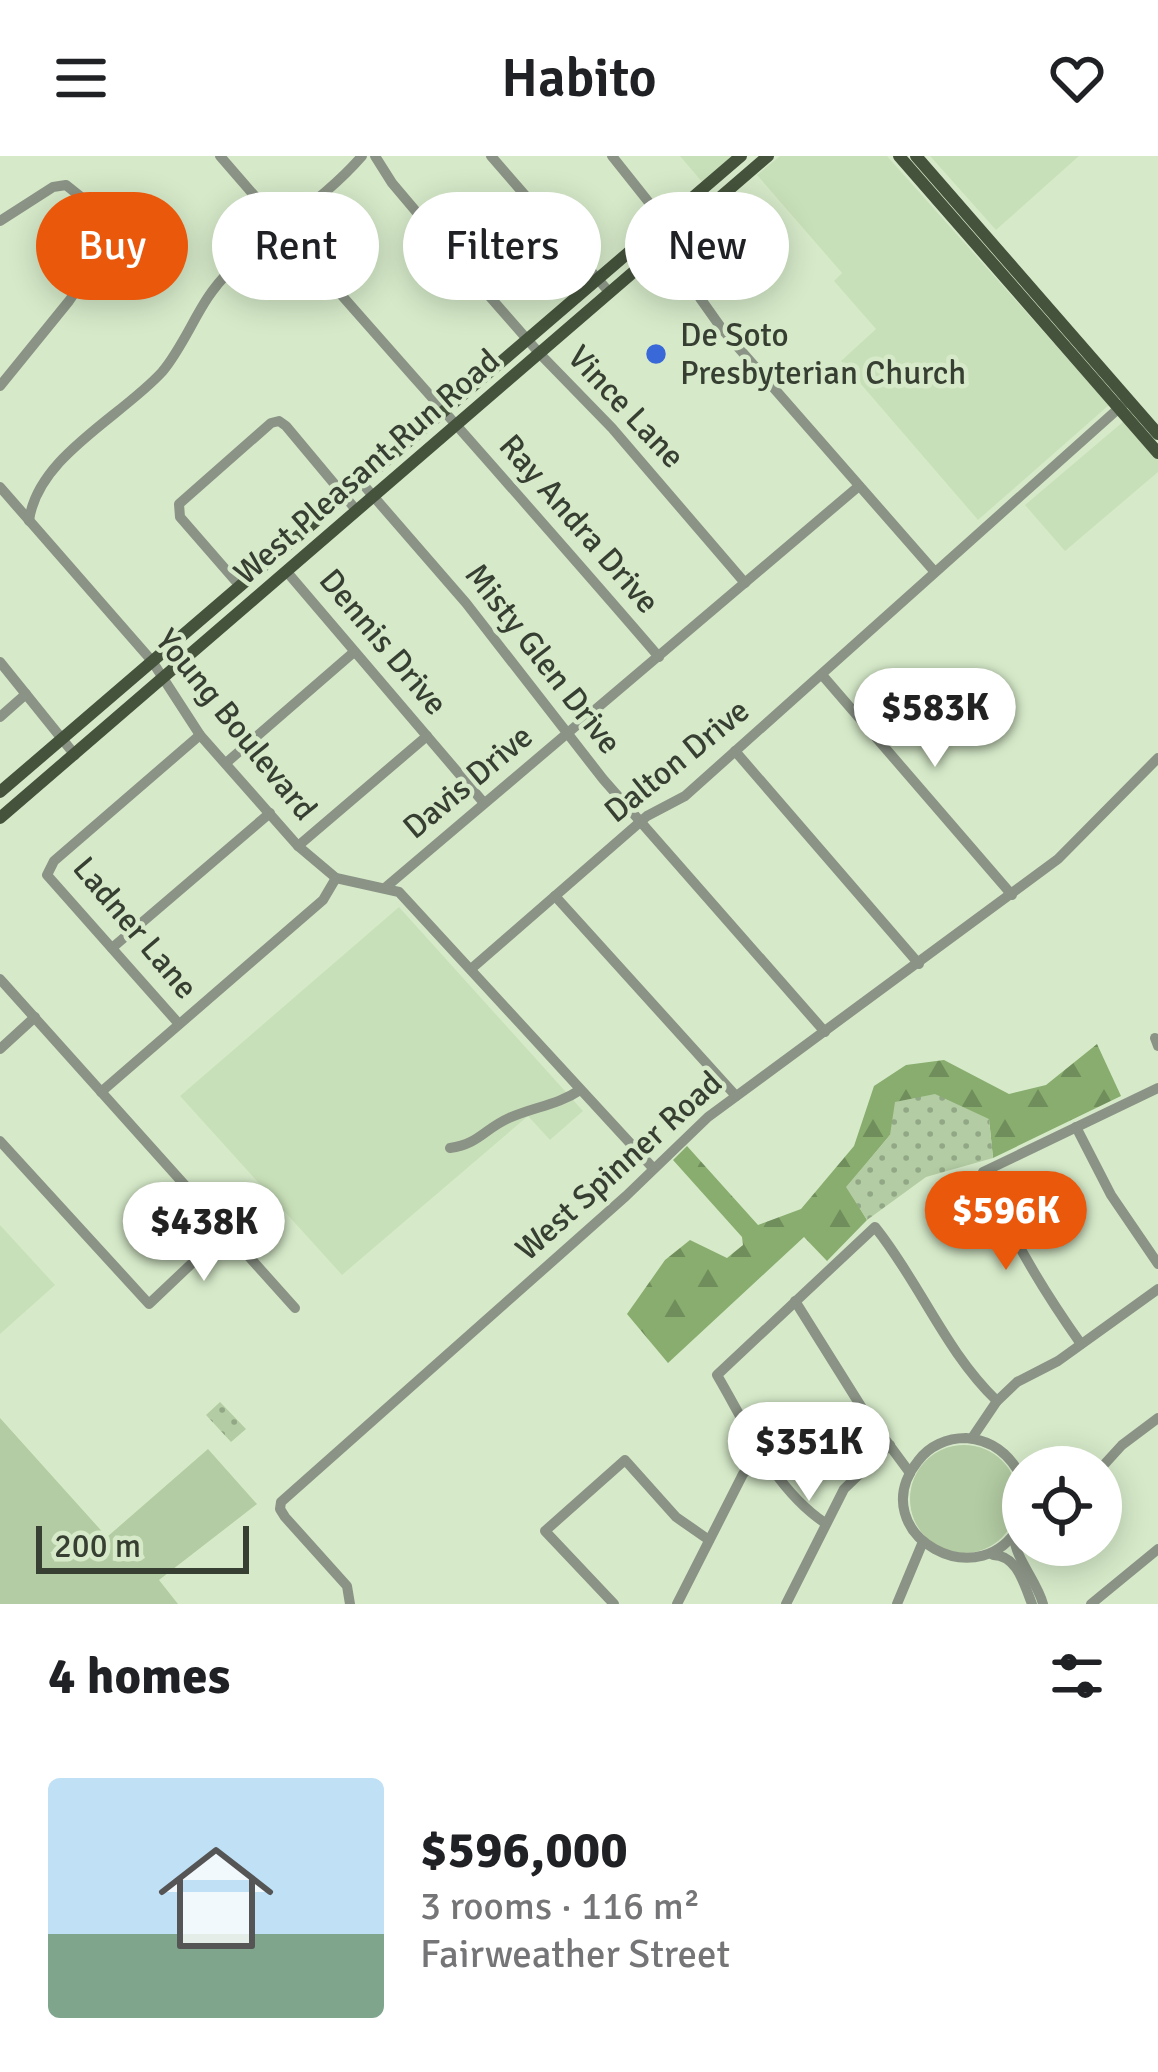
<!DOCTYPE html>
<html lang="en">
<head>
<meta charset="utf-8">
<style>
	body { margin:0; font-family:Signika,sans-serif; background:#f2f2f2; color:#202124; height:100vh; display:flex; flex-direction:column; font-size:45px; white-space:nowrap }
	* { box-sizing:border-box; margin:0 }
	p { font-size:39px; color:#757577 }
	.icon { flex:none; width:66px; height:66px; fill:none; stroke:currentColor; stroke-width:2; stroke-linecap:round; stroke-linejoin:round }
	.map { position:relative; height:1448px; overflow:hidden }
	.side { display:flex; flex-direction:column; background:#fff; flex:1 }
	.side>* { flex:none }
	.hud { position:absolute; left:36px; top:36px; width:1086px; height:108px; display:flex; gap:24px }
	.buttons { position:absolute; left:1002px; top:1290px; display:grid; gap:24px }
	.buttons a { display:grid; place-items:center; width:120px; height:120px; border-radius:50%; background:#fff; box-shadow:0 6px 30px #0003; font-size:60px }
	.scale { position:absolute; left:36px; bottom:30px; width:213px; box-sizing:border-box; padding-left:12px; border:6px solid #373f32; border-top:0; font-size:33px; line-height:42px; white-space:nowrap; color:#373f32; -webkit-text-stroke:9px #d6eac9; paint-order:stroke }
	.price { position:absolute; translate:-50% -102px; padding:0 27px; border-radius:42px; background:#fff; color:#222; font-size:39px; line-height:78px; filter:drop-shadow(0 3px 6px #0008) }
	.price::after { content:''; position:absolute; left:50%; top:72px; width:36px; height:27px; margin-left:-18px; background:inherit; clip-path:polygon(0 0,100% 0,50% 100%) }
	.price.selected { background:#ea580c; color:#fff }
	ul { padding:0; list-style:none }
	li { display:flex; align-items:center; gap:36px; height:300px; padding:0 48px }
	li span { display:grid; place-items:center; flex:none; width:336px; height:240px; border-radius:12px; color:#555 }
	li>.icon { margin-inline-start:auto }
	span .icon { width:144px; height:144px; fill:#fffc; stroke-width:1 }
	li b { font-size:51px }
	h2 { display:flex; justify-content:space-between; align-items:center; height:144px; padding:0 48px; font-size:51px }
	.chip { padding:0 42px; border-radius:54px; background:#fff; box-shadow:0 6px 30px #0003; font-size:42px; line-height:108px }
	.chip.selected { background:#ea580c; color:#fff }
	header { display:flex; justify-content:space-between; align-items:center; height:156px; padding:0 48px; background:#fff; font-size:54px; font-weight:600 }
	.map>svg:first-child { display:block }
	.built { fill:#c8e0b9 }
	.green { fill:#b3cca3 }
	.forest { fill:url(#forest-firs) }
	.park { fill:url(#park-dots) }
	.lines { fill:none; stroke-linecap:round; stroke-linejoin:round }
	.minor { stroke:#8b9386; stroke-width:10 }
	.major { stroke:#45533c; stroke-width:12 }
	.poi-dot { fill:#3969d9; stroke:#d6eac9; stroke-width:4.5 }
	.labels { text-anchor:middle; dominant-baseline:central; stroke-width:9; stroke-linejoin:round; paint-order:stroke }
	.poi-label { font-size:33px; fill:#373f32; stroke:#d6eac9; text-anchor:start }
	.street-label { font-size:33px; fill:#373f32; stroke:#d6eac9 }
</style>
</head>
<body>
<header><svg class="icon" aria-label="menu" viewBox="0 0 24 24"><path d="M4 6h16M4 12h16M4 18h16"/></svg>Habito<svg class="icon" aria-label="heart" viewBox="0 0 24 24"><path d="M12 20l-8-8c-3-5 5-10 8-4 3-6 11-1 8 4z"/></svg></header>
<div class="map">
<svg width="1158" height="1448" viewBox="0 0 1158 1448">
	<defs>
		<pattern id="forest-firs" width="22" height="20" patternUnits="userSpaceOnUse" patternTransform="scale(3)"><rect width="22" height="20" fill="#88ad6e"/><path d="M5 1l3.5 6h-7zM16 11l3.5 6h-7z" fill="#708e5b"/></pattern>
		<pattern id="park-dots" width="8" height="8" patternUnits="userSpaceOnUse" patternTransform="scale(3)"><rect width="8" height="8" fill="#b3cca3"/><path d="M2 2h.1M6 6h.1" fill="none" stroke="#92a785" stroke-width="1.8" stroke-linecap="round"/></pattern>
	</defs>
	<rect width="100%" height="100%" fill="#d6eac9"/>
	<!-- built -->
	<g class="built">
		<polygon points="680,0 734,0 703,27"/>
		<polygon points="780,0 887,0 1109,249 978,364 841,205 876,173 834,125 842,117 757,19"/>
		<polygon points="930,0 1079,0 996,74"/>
		<polygon points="1124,265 1158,303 1158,316 1065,395 1025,349"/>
		<polygon points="399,751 583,955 550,984 528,960 342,1119 180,940"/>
		<polygon points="0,1069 55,1129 0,1178"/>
	</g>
	<!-- green -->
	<g class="green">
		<polygon points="0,1262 107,1381 208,1293 257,1348 159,1424 178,1448 0,1448"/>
		<circle cx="964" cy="1343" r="54"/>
	</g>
	<!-- forest -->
	<polygon class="forest" points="1097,888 1121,940 993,1002 989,963 890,979 847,1031 867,1064 827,1105 804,1081 668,1207 627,1158 665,1104 690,1084 727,1102 743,1089 742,1081 673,1004 687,990 758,1069 801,1053 854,990 874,930 906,909 944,904 1009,938 1046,929"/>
	<!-- park -->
	<g class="park">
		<polygon points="935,938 989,963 993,1002 926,1021 867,1064 846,1031 890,979 895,946"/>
		<polygon points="220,1246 246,1273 231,1286 206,1259"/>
	</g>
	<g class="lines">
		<!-- minor -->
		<g class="minor">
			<path d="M220 0C365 168 514 332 659 501"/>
			<polyline points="375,0 392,27 441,85 540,198 612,272 745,427"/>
			<polyline points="491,0 610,137"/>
			<polyline points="612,0 686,93 700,142 722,173 934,415"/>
			<polyline points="0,65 53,31 66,29 91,49 113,81 69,145 0,230"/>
			<polyline points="361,326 466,447 603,623 825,876"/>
			<polyline points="0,331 152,505 200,579 298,690 336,722 399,736 653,1012"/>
			<path d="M29 365C37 301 121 261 162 216 188 185 199 144 229 116 271 75 324 44 362 0"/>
			<polyline points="287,416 484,647"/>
			<polyline points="240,430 180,361 179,348 271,267 279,265 286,270 357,355"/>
			<polyline points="0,506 75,599"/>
			<polyline points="823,520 1012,739"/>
			<polyline points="0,561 26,538"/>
			<polyline points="735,595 919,808"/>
			<polyline points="226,607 354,496"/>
			<polyline points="298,690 427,580"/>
			<polyline points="386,731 859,330"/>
			<polyline points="555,740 736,940"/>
			<polyline points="112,792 270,657"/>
			<polyline points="471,813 647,660 685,640 1128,244"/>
			<polyline points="0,823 295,1152"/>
			<polyline points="179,868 47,719 54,705 200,579"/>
			<polyline points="1155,882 1158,890"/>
			<polyline points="0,893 35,861"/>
			<polyline points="101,936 323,744 336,722"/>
			<polyline points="1076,971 1111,1039 1158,1108"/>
			<polyline points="0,985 149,1148 226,1075"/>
			<path d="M450 992C479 988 484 973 509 962 533 951 558 949 580 934"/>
			<polyline points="795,1145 862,1252 910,1317"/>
			<path d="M1081 1188C1042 1133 1009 1078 983 1016L1158 932"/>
			<polyline points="972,1282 997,1245 1017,1226 1058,1205 1158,1133"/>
			<polyline points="1101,1312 1122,1289 1158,1262"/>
			<path d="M1023 1324C1012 1301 994 1284 966 1282 947 1282 929 1290 918 1305 860 1378 986 1448 1023 1362"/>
			<path d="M825 1367C774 1333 747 1270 717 1219L875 1071C920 1127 945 1195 997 1245"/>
			<path d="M1014 1381C1016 1404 1037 1425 1043 1448"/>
			<path d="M993 1399C1017 1399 1024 1428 1032 1448"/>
			<polyline points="350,1448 347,1430 285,1361 280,1353 281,1346 626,1040 708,961 1058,703 1158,602"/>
			<polyline points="614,1448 545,1375 625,1304 676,1361 709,1384"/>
			<polyline points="677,1448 743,1318 763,1298"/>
			<polyline points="786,1448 844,1333 890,1289"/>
			<polyline points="897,1448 922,1388"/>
			<polyline points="1091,1448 1158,1393"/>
		</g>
		<!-- major -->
		<g class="major">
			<polyline points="899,0 1158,297"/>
			<polyline points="916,0 1158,278"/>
			<polyline points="0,636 741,0"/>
			<polyline points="0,662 768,0"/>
		</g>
	</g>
	<!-- markers -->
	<circle class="poi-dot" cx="656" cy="198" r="12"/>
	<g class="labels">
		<!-- poi labels -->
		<g class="poi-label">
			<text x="680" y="179">De Soto<tspan x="680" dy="38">Presbyterian Church</tspan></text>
		</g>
		<!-- street labels -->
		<g class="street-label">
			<text transform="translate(626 251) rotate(47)">Vince Lane</text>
			<text transform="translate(367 311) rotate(-41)">West Pleasant Run Road</text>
			<text transform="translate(579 368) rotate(49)">Ray Andra Drive</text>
			<text transform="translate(383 486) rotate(50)">Dennis Drive</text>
			<text transform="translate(543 503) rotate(52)">Misty Glen Drive</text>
			<text transform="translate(236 569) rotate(51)">Young Boulevard</text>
			<text transform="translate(677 605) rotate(-39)">Dalton Drive</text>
			<text transform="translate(468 626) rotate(-40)">Davis Drive</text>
			<text transform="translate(135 772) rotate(50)">Ladner Lane</text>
			<text transform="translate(619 1010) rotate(-42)">West Spinner Road</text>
		</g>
	</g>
</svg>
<div class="buttons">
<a><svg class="icon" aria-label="locate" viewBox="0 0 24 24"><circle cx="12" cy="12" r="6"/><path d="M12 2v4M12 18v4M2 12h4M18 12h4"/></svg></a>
</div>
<div class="scale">200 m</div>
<b class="price" style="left:935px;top:614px">$583K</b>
<b class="price selected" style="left:1006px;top:1117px">$596K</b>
<b class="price" style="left:204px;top:1128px">$438K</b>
<b class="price" style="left:809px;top:1348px">$351K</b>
<div class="hud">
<a class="chip selected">Buy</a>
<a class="chip">Rent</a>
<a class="chip">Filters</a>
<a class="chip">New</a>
</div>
</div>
<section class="side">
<h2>4 homes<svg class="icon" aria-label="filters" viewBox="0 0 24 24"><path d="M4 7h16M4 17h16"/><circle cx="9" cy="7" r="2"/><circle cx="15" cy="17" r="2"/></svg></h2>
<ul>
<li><span style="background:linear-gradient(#bfe0f5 65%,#7fa58c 0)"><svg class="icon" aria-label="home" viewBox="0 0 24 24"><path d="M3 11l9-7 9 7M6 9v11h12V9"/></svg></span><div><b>$596,000</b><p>3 rooms · 116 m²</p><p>Fairweather Street</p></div></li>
</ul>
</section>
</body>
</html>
